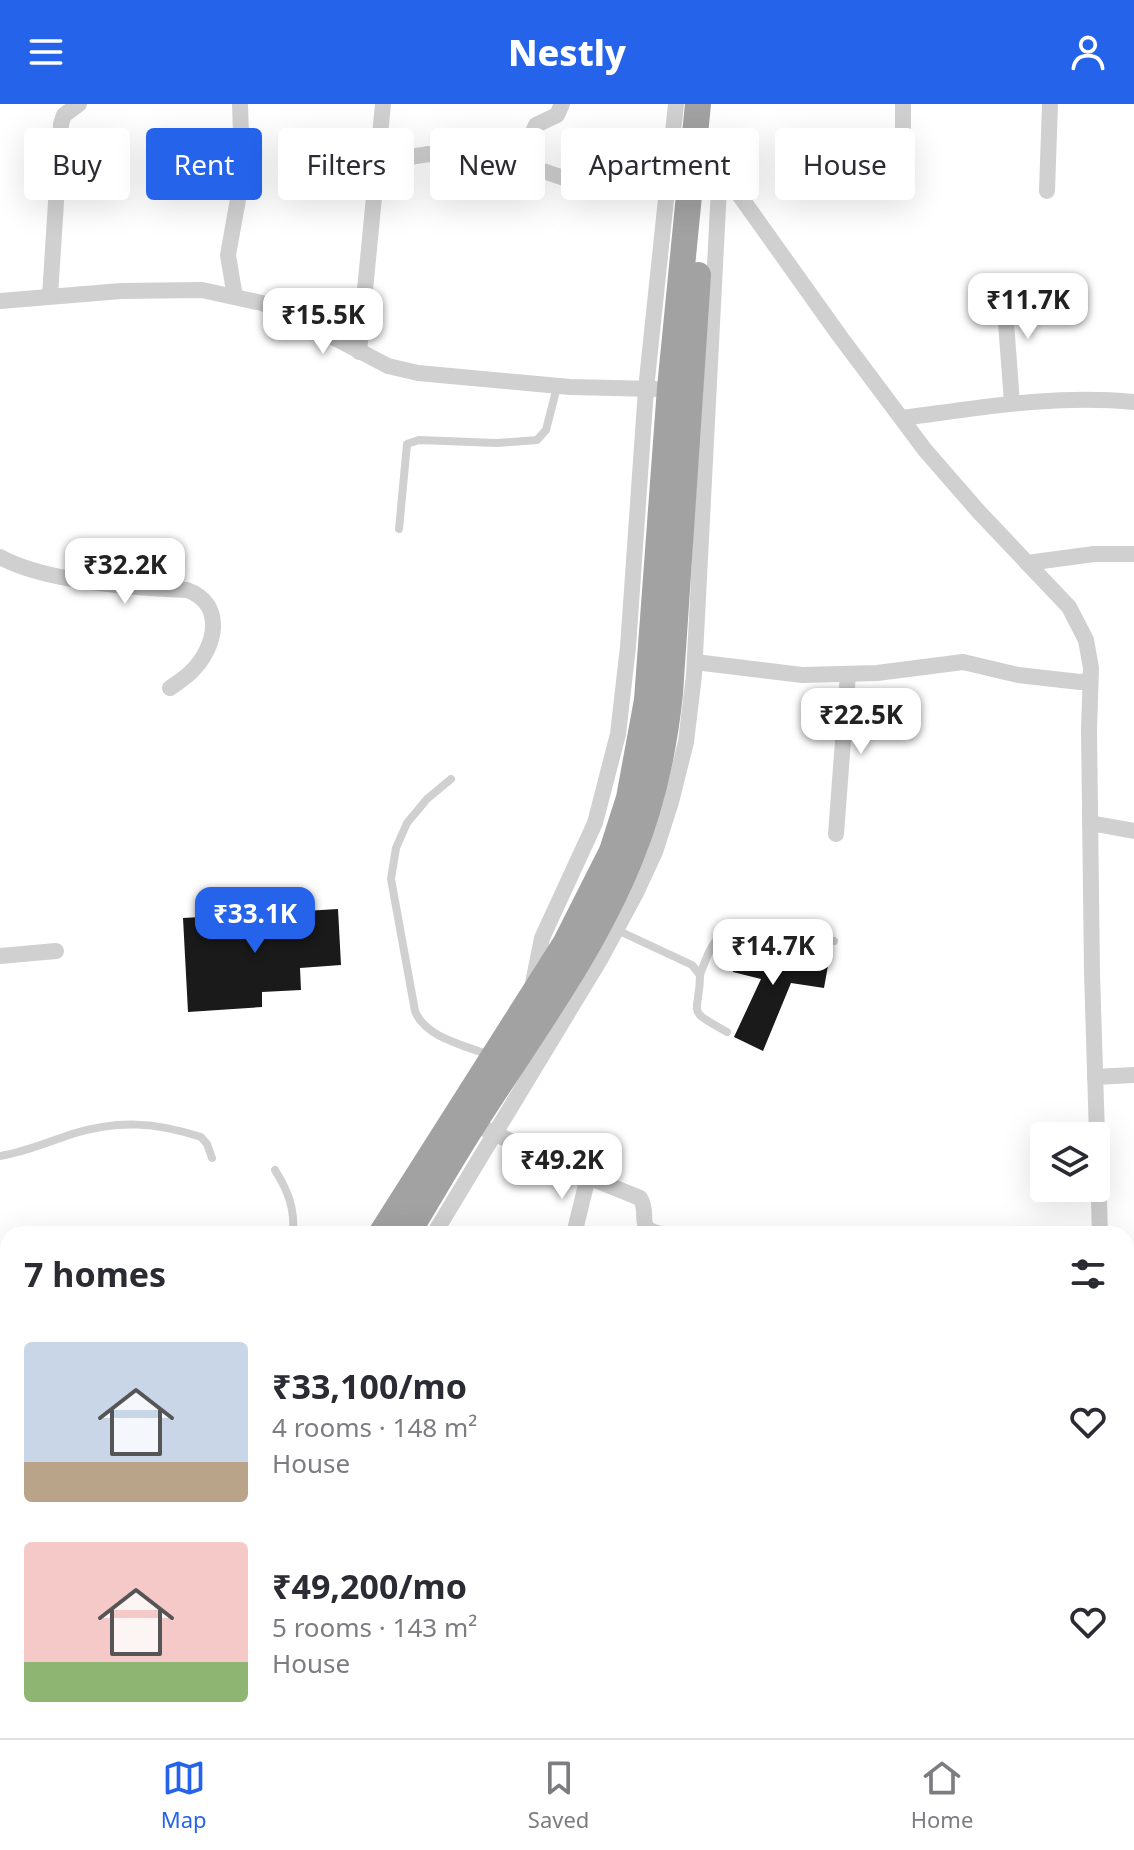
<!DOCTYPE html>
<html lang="en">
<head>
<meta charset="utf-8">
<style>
	body { margin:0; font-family:"Noto Sans",sans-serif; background:#f2f2f3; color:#2b2b33; height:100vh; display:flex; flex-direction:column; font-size:30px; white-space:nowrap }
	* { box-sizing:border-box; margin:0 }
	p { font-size:26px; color:#7c7c81 }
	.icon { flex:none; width:44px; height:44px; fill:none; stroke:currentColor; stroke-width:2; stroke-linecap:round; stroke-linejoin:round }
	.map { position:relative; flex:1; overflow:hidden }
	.drawer { position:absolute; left:0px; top:1122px; width:1134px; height:512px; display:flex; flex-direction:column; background:#fff; border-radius:24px 24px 0 0; box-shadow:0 8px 32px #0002 }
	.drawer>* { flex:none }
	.banner { position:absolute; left:24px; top:24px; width:1086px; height:72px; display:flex; gap:16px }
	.fabs { position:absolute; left:1030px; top:1018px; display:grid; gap:16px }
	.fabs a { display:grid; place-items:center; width:80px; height:80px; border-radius:8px; background:#fff; box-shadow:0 8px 32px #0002; font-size:40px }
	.price { position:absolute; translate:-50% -68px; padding:0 18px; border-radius:16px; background:#fff; color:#222; font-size:26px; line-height:52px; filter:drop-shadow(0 2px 4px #0008) }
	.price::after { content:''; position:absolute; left:50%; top:48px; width:24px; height:18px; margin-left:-12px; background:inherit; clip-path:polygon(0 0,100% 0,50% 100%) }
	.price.selected { background:#2563eb; color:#fff }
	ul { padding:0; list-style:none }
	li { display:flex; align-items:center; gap:24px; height:200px; padding:0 24px }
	li span { display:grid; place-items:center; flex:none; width:224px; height:160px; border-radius:8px; color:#555 }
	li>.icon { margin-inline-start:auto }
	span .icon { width:96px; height:96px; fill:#fffc; stroke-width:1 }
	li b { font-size:34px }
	h2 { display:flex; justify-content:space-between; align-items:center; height:96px; padding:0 24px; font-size:34px }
	.chip { padding:0 28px; border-radius:8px; background:#fff; box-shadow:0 8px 32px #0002; font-size:28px; line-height:72px }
	.chip.selected { background:#2563eb; color:#fff }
	header { display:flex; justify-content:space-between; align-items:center; height:104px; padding:0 24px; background:#2563eb; color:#fff; font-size:36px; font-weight:800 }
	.tab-bar { display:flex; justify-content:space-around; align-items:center; height:112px; border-top:2px solid #e1e1e2; background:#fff; font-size:22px; color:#7c7c81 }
	.tab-bar a { display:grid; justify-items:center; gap:4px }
	.tab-bar .selected { color:#2563eb }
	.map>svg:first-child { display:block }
	.building { fill:#1a1a1a }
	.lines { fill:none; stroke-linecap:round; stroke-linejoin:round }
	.service { stroke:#d0d0d0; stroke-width:8 }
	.minor { stroke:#d0d0d0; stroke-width:16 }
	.trunk { stroke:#a2a2a2; stroke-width:26 }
</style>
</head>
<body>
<header><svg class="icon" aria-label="menu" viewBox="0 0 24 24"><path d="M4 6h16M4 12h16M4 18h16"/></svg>Nestly<svg class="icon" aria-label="person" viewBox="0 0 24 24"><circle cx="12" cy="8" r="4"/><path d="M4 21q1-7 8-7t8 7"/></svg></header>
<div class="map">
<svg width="1134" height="1634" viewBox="0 0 1134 1634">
	<rect width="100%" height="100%" fill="#fff"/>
	<!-- building -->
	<g class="building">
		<polygon points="338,805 341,861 300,864 301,886 262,888 262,903 188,908 183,814"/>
		<polygon points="738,840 829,856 824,884 791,879 763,947 734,933 761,875 733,868"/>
	</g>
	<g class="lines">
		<!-- service -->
		<g class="service">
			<polyline points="399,425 407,340 419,336 497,339 537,336 546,326 557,283"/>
			<path d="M451 675 427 695 407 719 396 744 391 775 415 907C425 934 467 942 492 952"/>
			<path d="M617 826 692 861 700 871C700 912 683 904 727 928"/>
			<path d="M700 871C708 850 712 831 736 825L834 837"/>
			<path d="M0 1052C25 1048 48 1038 72 1030 118 1016 155 1018 201 1033L207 1040 212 1054"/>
			<path d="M275 1066C288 1087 295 1104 293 1130"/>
			<polyline points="468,1634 468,1626"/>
			<polyline points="807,1634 808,1626"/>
		</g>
		<!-- minor -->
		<g class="minor">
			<polyline points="707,41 720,64 839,231 925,346 979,408 1069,503 1086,536 1091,564 1089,625 1092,869 1100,1130"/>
			<polyline points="519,59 536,21 557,11 562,0"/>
			<polyline points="903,70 903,0"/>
			<polyline points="374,75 403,54 429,50 519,59 570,76 586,78"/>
			<polyline points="1047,87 1050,0"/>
			<polyline points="1003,178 1012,299"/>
			<polyline points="50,192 61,20 64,11 79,0"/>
			<polyline points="235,193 228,151 239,90 242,60 240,0"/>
			<polyline points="0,197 121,187 202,186 262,199 285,208 388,262 418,269 570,283 656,285"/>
			<polyline points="359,248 383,0"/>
			<path d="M902 314C979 304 1056 290 1134 298"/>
			<path d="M0 453C45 478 135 484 187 486 226 500 216 544 191 568 185 574 177 579 170 584"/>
			<polyline points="1027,459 1094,450 1134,450"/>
			<polyline points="695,558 802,571 877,569 963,558 1018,571 1080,578 1090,577"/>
			<polyline points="1090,719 1134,727"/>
			<polyline points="836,730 848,570"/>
			<polyline points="0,852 56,847"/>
			<polyline points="533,879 542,834 595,719 618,630 628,543 646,285 676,0"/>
			<polyline points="1095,973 1134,971"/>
			<path d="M485 1025 588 1073 640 1094C651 1111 633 1126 663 1130"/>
			<polyline points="434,1130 601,854 636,789 655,748 671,698 686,638 694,571 720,64"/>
			<polyline points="574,1130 588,1073"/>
			<polyline points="0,1209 8,1208"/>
			<polyline points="1126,1341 1134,1398"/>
			<polyline points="0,1409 8,1412"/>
		</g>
		<!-- trunk -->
		<g class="trunk">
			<polyline points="381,1130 565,840 612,747 629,694 647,596 670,284 698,0"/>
			<path d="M407 1130C429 1094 450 1057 473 1021 528 934 591 851 630 755 652 702 664 647 670 590L698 171"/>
			<polyline points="57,1634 63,1626"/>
			<polyline points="91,1634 96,1626"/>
		</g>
	</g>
</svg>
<div class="fabs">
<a><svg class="icon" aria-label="layers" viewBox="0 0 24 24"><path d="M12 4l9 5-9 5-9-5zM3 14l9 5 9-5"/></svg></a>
</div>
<b class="price" style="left:1028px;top:237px">₹11.7K</b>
<b class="price" style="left:323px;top:252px">₹15.5K</b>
<b class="price" style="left:125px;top:502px">₹32.2K</b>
<b class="price" style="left:861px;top:652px">₹22.5K</b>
<b class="price selected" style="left:255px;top:851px">₹33.1K</b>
<b class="price" style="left:773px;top:883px">₹14.7K</b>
<b class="price" style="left:562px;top:1097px">₹49.2K</b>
<div class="banner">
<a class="chip">Buy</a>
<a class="chip selected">Rent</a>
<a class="chip">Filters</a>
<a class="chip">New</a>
<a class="chip">Apartment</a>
<a class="chip">House</a>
</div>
<section class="drawer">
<h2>7 homes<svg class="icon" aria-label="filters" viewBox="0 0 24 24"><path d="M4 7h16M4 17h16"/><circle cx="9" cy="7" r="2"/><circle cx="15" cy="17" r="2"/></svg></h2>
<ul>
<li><span style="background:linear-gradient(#c9d6e8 75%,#b9a48a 0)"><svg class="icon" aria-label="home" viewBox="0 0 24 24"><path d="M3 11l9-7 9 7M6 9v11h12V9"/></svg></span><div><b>₹33,100/mo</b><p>4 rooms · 148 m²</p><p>House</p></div><svg class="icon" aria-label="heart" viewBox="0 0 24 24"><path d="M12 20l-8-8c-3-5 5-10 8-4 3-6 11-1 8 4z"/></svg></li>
<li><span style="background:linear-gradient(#f6c9c9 75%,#8fb573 0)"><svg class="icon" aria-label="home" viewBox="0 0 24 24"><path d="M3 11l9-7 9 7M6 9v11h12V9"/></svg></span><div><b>₹49,200/mo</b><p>5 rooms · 143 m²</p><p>House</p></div><svg class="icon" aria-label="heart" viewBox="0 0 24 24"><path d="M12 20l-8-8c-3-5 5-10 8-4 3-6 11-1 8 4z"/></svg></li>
</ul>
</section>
</div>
<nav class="tab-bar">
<a class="selected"><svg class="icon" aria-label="map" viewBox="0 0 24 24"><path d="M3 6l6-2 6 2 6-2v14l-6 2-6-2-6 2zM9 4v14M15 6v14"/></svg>Map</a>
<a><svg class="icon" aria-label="saved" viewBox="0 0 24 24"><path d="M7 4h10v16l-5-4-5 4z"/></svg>Saved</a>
<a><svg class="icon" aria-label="home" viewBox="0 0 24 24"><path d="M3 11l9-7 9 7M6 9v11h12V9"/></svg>Home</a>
</nav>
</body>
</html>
